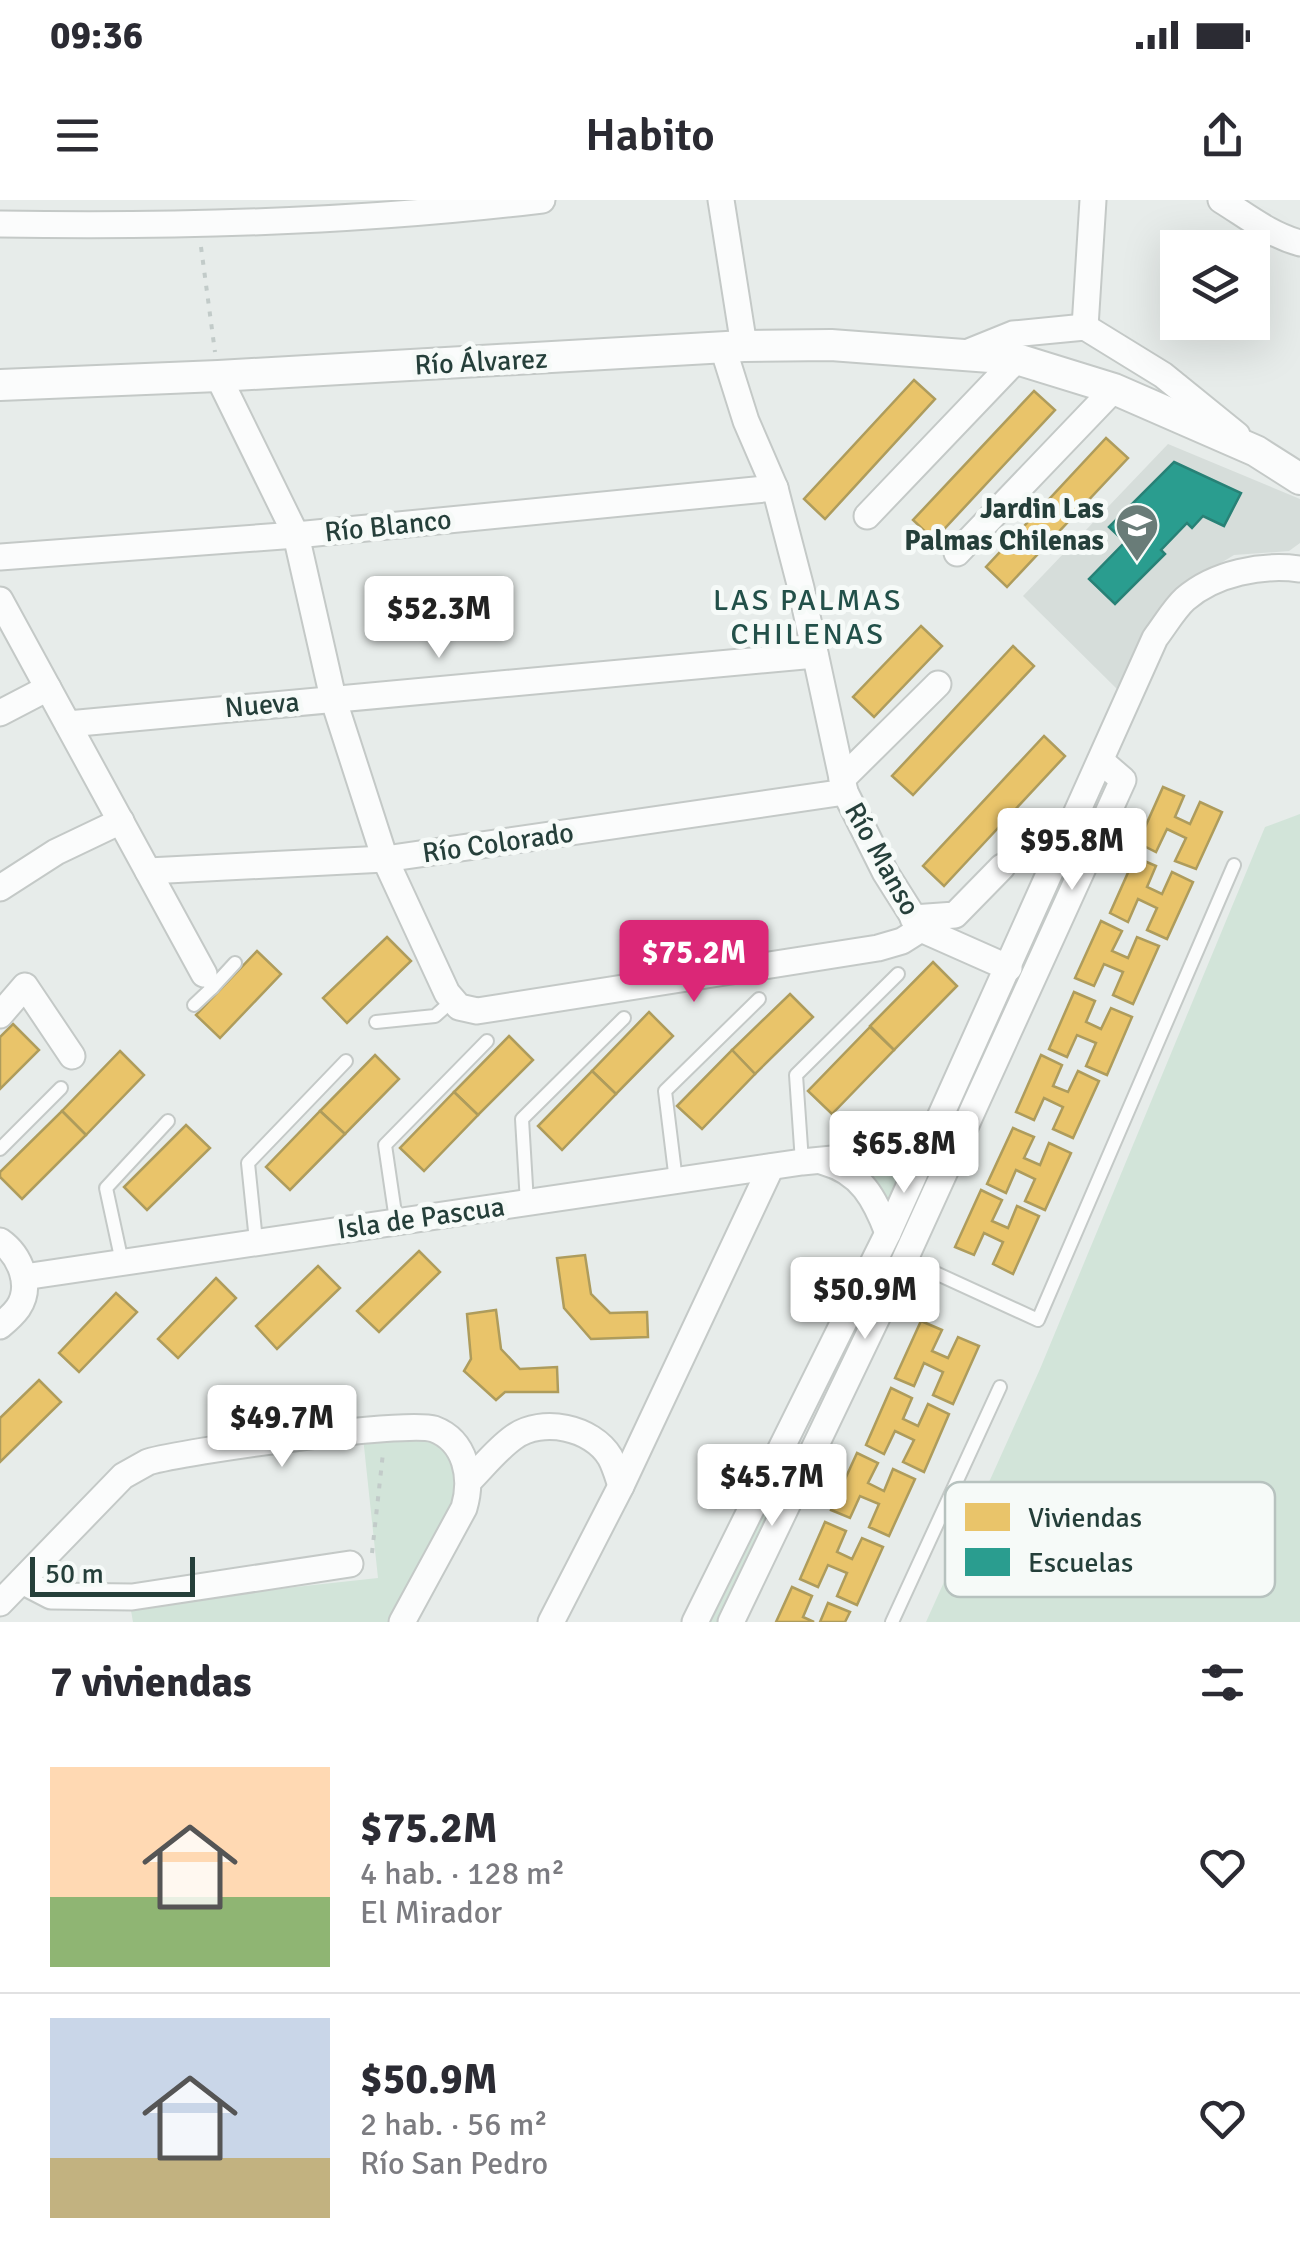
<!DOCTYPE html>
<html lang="es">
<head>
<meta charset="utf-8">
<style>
	body { margin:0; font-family:Signika,sans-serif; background:#f7f7f7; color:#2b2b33; height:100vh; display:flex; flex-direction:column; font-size:38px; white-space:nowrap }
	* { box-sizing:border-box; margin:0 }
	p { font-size:32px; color:#7c7c81 }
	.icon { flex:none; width:55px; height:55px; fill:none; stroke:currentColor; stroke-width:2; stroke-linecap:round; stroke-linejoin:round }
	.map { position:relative; height:1422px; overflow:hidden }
	.sheet { display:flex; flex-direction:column; background:#fff; flex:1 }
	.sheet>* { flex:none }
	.fabs { position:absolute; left:1160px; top:30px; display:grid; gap:20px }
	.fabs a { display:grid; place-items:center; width:110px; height:110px; border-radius:0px; background:#fff; box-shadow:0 10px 40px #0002; font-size:50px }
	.scale { position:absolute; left:30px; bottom:25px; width:165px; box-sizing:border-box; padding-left:10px; border:5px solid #253f3a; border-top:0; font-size:28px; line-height:35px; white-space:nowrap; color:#253f3a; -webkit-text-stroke:8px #f6faf8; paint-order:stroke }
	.price { position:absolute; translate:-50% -85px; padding:0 22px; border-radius:10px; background:#fff; color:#222; font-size:32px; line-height:65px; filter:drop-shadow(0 2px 5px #0008) }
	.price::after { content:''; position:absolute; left:50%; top:60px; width:30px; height:22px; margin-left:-15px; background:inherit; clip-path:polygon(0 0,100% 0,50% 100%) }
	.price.active { background:#db2777; color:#fff }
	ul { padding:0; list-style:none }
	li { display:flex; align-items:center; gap:30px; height:250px; padding:0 50px }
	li+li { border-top:2px solid #e1e1e2 }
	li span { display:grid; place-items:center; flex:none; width:280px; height:200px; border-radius:0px; color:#555 }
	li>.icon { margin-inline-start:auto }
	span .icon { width:120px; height:120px; fill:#fffc; stroke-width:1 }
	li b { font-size:42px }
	h2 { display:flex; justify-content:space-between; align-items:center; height:120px; padding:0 50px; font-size:42px }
	.status { display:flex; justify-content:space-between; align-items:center; height:70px; padding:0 50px; background:#fff; direction:ltr }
	.status svg { height:28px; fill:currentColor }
	header { display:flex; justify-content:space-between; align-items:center; height:130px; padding:0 50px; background:#fff; font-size:45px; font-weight:600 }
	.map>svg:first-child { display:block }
	.built { fill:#d6ddda }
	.green { fill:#d2e4d9 }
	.homes { fill:#e9c46a; stroke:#ae9c5c; stroke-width:2.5 }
	.schools { fill:#2a9d8f; stroke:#288176; stroke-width:2.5 }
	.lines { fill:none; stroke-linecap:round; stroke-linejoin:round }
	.service-casing { stroke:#c4c9c7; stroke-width:16 }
	.minor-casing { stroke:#c4c9c7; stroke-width:29 }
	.tertiary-casing { stroke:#c4c9c7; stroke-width:34 }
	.path { stroke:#c2cbc9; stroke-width:4; stroke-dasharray:5 8; stroke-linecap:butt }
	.service { stroke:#fbfcfc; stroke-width:12 }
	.minor { stroke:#fbfcfc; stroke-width:25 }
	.tertiary { stroke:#fbfcfc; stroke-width:30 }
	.labels { text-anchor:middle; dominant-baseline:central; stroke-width:10; stroke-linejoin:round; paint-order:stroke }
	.street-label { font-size:28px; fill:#253f3a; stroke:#f6faf8 }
	.poi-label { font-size:28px; font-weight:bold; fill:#253f3a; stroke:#f6faf8; text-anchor:end }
	.neighbourhood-label { font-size:30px; letter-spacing:2.5px; fill:#225049; stroke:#f6faf8 }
	.key { fill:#f6faf8; stroke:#b7c2bf; stroke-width:2.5 }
	.key-label { font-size:28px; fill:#253f3a }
</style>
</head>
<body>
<div class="status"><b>09:36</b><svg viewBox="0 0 49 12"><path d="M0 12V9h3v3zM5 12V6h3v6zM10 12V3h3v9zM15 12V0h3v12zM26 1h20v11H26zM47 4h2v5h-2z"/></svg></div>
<header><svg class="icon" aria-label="menu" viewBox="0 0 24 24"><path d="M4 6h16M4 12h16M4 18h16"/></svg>Habito<svg class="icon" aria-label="share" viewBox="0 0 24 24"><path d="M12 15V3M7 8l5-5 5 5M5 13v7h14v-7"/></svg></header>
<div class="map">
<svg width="1300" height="1422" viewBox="0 0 1300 1422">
	<rect width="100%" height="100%" fill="#e7ecea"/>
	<!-- built -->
	<polygon class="built" points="1168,244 1300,299 1300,343 1289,351 1234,355 1183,386 1145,429 1119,491 1023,396"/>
	<!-- green -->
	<g class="green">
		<polygon points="1300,614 1300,1422 926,1422 1040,1169 1265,627"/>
		<polygon points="906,965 888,1005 860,972"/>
		<polygon points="419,1231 454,1258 460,1303 389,1422 133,1422 130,1405 378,1378 363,1237"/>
		<polygon points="790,1258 797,1261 718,1422 710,1422"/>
	</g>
	<!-- homes -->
	<g class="homes">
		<polygon points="914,180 935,199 825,319 804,299"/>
		<polygon points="1034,191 1055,210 934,340 913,320"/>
		<polygon points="1106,238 1128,258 1007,387 986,367"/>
		<polygon points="921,426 942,446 874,517 853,497"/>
		<polygon points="1013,446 1034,466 913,595 892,576"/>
		<polygon points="1044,536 1065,556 944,686 923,666"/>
		<polygon points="1163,587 1184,596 1175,617 1190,624 1200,602 1222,612 1196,669 1175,661 1186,638 1167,629 1156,652 1138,643"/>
		<polygon points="1135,657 1156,666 1147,687 1162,694 1172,672 1193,682 1167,739 1147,730 1157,708 1138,699 1128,722 1110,713"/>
		<polygon points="1101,721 1122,731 1112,751 1128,758 1137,737 1159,746 1133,804 1113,795 1123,772 1104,764 1094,786 1075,778"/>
		<polygon points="387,737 411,761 347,823 323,798"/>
		<polygon points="257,751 281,774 220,838 196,815"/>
		<polygon points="933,762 957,786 894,850 870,826"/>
		<polygon points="1074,792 1095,801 1086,822 1101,829 1111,808 1132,817 1107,875 1086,866 1096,843 1077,835 1067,857 1049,849"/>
		<polygon points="790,794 813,817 755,874 732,850"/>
		<polygon points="649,812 673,836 616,894 592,871"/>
		<polygon points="13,824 39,850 0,889 0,837"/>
		<polygon points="870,827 894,850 832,914 808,891"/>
		<polygon points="509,836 533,860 478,915 454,892"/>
		<polygon points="732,850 755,874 702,929 677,906"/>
		<polygon points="120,851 144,875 86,935 62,911"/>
		<polygon points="375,855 399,879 345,934 320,911"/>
		<polygon points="1041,855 1062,865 1053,886 1068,892 1078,871 1099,881 1073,938 1053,929 1063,907 1044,898 1034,920 1016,912"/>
		<polygon points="592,871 616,894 562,950 538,926"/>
		<polygon points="454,892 478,915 424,971 400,948"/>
		<polygon points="62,911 86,935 22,999 0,977 0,972"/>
		<polygon points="320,911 345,934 290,990 266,967"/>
		<polygon points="186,925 210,948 147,1010 124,987"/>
		<polygon points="1013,928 1034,937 1024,958 1040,965 1049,943 1071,953 1045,1010 1025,1001 1035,979 1016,970 1006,993 987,984"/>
		<polygon points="981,990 1002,1000 992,1021 1008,1028 1017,1006 1039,1016 1013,1074 993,1064 1003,1042 984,1033 974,1055 955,1047"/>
		<polygon points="419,1051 440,1072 379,1132 357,1111"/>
		<polygon points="585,1055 591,1094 610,1113 647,1112 648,1137 591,1139 564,1108 557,1058"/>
		<polygon points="318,1066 340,1088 277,1149 256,1126"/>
		<polygon points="216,1078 236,1098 178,1158 158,1139"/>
		<polygon points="116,1093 137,1112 79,1172 59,1153"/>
		<polygon points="496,1110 501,1149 520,1169 557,1167 558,1192 505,1192 496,1200 464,1171 471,1159 467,1114"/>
		<polygon points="921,1121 942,1130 932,1151 948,1158 958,1137 979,1146 953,1204 933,1195 943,1172 924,1163 914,1186 895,1178"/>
		<polygon points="39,1180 61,1202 0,1262 0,1218"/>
		<polygon points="891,1188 912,1198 903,1219 918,1226 928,1204 949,1214 924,1272 903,1262 914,1240 895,1231 884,1254 866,1245"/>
		<polygon points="857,1253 878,1263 868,1283 884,1291 893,1269 915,1279 889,1336 869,1327 879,1304 860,1296 850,1318 831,1310"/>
		<polygon points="825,1322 846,1331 837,1352 852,1359 862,1338 883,1347 857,1405 837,1396 847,1373 828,1365 818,1387 800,1379"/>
		<polygon points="792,1387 812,1396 803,1417 814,1422 776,1422"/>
		<polygon points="828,1403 850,1412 845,1422 820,1422"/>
	</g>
	<!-- schools -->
	<polygon class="schools" points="1174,262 1241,293 1224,326 1203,316 1192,328 1187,323 1161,350 1165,354 1115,404 1089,379 1125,342 1109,327"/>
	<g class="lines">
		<!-- service casing -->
		<g class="service-casing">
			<g id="service">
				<polyline points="212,788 235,763"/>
				<polyline points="194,805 212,788 204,774"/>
				<polyline points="376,822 435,816 452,801"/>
				<polyline points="0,949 61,888"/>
				<polyline points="802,962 796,875 898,774"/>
				<polyline points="676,981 665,891 759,799"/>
				<polyline points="527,1003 522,919 624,818"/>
				<polyline points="396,1020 385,945 487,841"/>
				<polyline points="256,1041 248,963 346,861"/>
				<polyline points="905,1059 1038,1120 1234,665"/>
				<polyline points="122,1062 106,988 168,921"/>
				<polyline points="892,1422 1000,1187"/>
			</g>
		</g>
		<!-- minor casing -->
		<g class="minor-casing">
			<g id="minor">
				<polyline points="721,0 744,146"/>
				<path d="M1221 0C1247 16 1270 35 1300 43"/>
				<path d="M0 24C181 27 363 22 542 0"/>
				<polyline points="1085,127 1093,0"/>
				<polyline points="723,148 746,221 775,288 801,388 845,592 885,672 921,729 1009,768"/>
				<polyline points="966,153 1013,134 1085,127 1163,175 1237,235"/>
				<polyline points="218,176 296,335 333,498 385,659 447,793 459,807 477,811 878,748 902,741 921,729"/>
				<polyline points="867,316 1017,159"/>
				<polyline points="957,353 1114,189"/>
				<polyline points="0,357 296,335 775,288"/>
				<polyline points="0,400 204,774"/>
				<polyline points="0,513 48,488"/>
				<polyline points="68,524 815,455"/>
				<polyline points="842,579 938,484"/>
				<polyline points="148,671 385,659 845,592"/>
				<polyline points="0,688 56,652 121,621"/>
				<polyline points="913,718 955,715 1002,667"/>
				<polyline points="0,815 25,786 72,856"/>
				<path d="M824 962C861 972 875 999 888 1033"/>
				<path d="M0 1041C20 1055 33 1086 18 1108 13 1115 6 1121 0 1126"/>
				<polyline points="24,1077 802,962 924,950"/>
				<path d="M469 1281C483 1267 497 1249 514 1237 542 1217 592 1227 610 1257 615 1266 618 1277 621 1286"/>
				<polyline points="22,1381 51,1396 132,1397 350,1364"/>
				<path d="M0 1403 123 1276 148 1262C184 1251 406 1220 434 1229 466 1241 473 1278 464 1308L402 1422"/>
				<polyline points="551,1422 621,1286 771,967"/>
				<path d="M695 1422 888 1033 1155 438C1165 425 1174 409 1185 399 1215 373 1262 364 1300 369"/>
				<polyline points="731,1422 905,1059 1123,580 1101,561"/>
			</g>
		</g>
		<!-- tertiary casing -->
		<g class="tertiary-casing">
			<polyline id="tertiary" points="0,185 218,176 744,146 831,145 1017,159 1114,189 1256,251 1300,279"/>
		</g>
		<!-- path -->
		<g class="path">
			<polyline points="201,47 215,152"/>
			<polyline points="372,1353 383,1253"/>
		</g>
		<!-- service -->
		<use href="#service" class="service"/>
		<!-- minor -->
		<use href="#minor" class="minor"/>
		<!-- tertiary -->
		<use href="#tertiary" class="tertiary"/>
	</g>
	<!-- icons -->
	<defs>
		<g id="school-pin" transform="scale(2.25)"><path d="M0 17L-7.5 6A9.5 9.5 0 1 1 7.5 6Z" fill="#697c78" stroke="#f6faf8"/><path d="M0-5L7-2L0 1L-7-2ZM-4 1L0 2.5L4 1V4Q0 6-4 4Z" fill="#fff"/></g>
	</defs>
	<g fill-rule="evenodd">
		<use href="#school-pin" x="1137" y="325"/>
	</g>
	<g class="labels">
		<!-- street labels -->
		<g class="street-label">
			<text transform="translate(481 162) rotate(-3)">Río Álvarez</text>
			<text transform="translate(388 326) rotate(-6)">Río Blanco</text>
			<text transform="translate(262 505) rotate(-5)">Nueva</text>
			<text transform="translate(498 643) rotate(-8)">Río Colorado</text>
			<text transform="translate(882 659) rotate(61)">Río Manso</text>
			<text transform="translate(421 1018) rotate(-8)">Isla de Pascua</text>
		</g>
		<!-- poi labels -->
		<g class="poi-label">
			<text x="1104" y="309">Jardin Las<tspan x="1104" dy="32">Palmas Chilenas</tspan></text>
		</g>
		<!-- neighbourhood labels -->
		<g class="neighbourhood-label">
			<text x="808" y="400">LAS PALMAS<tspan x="808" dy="34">CHILENAS</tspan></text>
		</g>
	</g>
	<!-- legend -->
	<rect x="945" y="1282" width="330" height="115" rx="15" class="key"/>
	<rect x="965" y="1303" width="45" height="28" fill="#e9c46a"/>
	<rect x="965" y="1348" width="45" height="28" fill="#2a9d8f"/>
	<g class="key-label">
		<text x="1028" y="1327">Viviendas</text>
		<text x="1028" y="1372">Escuelas</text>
	</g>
</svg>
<div class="fabs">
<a><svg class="icon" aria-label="layers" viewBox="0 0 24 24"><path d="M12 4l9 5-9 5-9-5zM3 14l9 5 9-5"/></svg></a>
</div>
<div class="scale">50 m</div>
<b class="price" style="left:439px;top:461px">$52.3M</b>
<b class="price" style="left:1072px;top:693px">$95.8M</b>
<b class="price active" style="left:694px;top:805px">$75.2M</b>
<b class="price" style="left:904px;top:996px">$65.8M</b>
<b class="price" style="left:865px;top:1142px">$50.9M</b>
<b class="price" style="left:282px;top:1270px">$49.7M</b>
<b class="price" style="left:772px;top:1329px">$45.7M</b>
</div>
<section class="sheet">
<h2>7 viviendas<svg class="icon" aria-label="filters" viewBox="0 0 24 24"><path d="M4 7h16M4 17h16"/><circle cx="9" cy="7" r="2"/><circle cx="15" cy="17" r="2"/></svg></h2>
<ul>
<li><span style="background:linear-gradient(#ffd9b3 65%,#8fb573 0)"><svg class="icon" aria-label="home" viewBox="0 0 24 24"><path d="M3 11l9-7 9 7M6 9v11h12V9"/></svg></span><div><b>$75.2M</b><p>4 hab. · 128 m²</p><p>El Mirador</p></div><svg class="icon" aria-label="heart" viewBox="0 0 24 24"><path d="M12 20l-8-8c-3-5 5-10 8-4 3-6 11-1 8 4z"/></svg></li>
<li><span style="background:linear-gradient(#c9d6e8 70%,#c2b280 0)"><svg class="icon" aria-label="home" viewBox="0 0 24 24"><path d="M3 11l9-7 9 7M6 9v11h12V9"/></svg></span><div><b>$50.9M</b><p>2 hab. · 56 m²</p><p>Río San Pedro</p></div><svg class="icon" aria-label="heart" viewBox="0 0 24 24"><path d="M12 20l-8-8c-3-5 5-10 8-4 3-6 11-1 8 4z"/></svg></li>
</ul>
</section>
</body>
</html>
